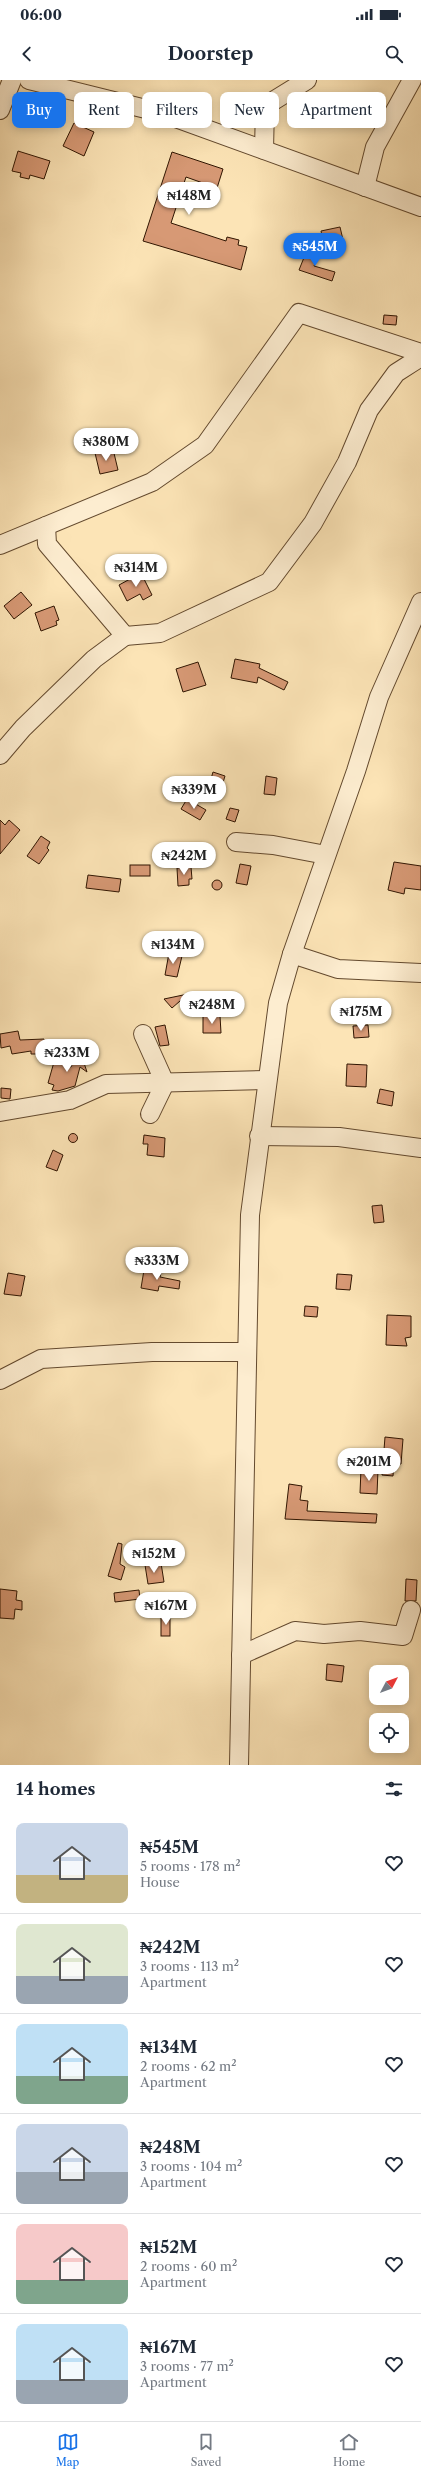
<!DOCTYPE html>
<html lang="en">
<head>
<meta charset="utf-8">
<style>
	body { margin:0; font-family:"Libre Caslon Text",serif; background:#f2f2f3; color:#1f2937; height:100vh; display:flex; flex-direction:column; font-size:15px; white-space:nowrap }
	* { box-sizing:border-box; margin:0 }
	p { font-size:13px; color:#747a83 }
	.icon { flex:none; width:22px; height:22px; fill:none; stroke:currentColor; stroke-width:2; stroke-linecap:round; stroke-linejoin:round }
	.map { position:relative; height:1685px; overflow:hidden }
	.side { display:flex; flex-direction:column; background:#fff; flex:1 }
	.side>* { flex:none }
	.top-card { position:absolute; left:12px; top:12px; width:397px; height:36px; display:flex; gap:8px }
	.needle { width:26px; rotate:49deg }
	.tools { position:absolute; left:369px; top:1585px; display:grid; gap:8px }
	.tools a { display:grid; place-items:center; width:40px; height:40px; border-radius:8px; background:#fff; box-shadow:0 2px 10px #0003; font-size:20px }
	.price { position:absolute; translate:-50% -34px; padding:0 9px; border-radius:14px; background:#fff; color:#222; font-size:13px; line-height:26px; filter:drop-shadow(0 1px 2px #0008) }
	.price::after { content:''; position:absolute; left:50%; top:24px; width:12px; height:9px; margin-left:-6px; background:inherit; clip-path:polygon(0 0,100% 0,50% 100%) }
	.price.on { background:#1a73e8; color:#fff }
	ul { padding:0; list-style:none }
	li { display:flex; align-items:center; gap:12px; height:100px; padding:0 16px }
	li+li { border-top:1px solid #e0e1e3 }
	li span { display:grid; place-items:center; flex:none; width:112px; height:80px; border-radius:8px; color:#555 }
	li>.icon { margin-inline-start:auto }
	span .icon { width:48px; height:48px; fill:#fffc; stroke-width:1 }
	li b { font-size:17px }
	h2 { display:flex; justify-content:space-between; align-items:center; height:48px; padding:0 16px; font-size:17px }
	.pill { padding:0 14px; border-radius:8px; background:#fff; box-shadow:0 2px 10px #0003; font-size:14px; line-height:36px }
	.pill.on { background:#1a73e8; color:#fff }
	.status { display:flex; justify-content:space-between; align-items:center; height:28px; padding:0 20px; background:#fff; direction:ltr }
	.status svg { height:11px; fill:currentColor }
	header { display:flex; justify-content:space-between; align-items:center; height:52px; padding:0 16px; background:#fff; font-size:18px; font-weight:700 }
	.tabs { display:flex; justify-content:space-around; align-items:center; height:56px; border-top:1px solid #e0e1e3; background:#fff; font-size:11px; color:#747a83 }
	.tabs a { display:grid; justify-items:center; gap:2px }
	.tabs .on { color:#1a73e8 }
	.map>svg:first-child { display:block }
	.building { fill:#d79975; stroke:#301501 }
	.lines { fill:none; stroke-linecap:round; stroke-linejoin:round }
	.minor-casing { stroke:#63492e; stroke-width:20 }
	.minor { stroke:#fdedd0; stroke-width:18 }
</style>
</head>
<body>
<div class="status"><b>06:00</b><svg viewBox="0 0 49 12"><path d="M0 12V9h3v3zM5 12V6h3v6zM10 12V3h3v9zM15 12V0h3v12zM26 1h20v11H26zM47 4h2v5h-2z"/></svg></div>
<header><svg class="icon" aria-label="back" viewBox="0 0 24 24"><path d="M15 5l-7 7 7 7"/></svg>Doorstep<svg class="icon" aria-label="search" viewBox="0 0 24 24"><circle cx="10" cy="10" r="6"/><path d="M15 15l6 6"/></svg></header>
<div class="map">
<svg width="421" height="1685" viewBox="0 0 421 1685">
	<rect width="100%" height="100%" fill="#fce4b6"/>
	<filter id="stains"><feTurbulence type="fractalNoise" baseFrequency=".005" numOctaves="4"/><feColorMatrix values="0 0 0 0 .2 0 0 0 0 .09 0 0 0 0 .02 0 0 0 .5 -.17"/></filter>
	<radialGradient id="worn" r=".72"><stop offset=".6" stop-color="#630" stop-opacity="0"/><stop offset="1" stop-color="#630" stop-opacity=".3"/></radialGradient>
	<!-- building -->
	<g class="building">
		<polygon points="74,43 94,52 84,76 63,66"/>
		<polygon points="18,71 50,81 44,99 30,95 29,99 20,97 21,93 12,91"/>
		<polygon points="172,72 223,89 217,108 186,97 171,143 226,161 227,157 239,160 238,165 247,167 241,190 143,161"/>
		<polygon points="340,147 344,164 325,169 321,151"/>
		<polygon points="307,170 318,174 314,186 335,192 332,201 299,190"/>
		<polygon points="384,235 397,236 396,245 383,244"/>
		<polygon points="113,369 118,390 100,394 95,373"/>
		<polygon points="141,493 152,515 143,520 140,514 127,521 119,505"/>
		<polygon points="21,512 32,525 14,539 4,526"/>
		<polygon points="54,526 59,540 56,541 57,545 41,551 35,533"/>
		<polygon points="235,579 260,584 259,588 288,602 284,610 258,597 257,603 231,598"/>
		<polygon points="198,582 206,605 183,612 176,589"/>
		<polygon points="213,692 225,696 218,719 206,716"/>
		<polygon points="266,696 277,698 275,715 264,714"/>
		<polygon points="187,719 206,730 200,740 181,729"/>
		<polygon points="230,728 239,730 235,742 226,739"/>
		<polygon points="0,740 5,745 9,740 20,750 0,774"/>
		<polygon points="41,756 50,762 47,768 49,770 39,784 27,776"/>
		<polygon points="394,782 421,786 421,810 405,808 404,814 388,810"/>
		<polygon points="240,784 251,786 247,805 236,803"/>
		<rect x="130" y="785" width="20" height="11"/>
		<polygon points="191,787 192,799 189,799 189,805 178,806 177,788"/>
		<polygon points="88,795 121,799 119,812 86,808"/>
		<circle cx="217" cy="805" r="5"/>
		<polygon points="169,873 182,876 177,897 165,895"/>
		<polygon points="199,912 201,922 193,923 191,914"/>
		<polygon points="188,914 172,928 164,919"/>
		<polygon points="203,936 220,936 221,953 203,953"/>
		<polygon points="165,945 169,965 160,966 155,947"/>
		<polygon points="368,945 369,957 354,958 353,946"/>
		<polygon points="18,951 20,960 44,959 45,974 31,974 31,971 12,974 10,966 1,968 0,954"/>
		<polygon points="79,967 84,969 82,977 87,992 80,987 75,1006 58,1011 52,1010 54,1005 48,1003 54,982 71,987"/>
		<polygon points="347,984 367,985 366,1007 346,1006"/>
		<polygon points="1,1008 11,1009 10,1019 1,1018"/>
		<polygon points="380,1009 394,1012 392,1026 377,1023"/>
		<circle cx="73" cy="1058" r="4.5"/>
		<polygon points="144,1055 165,1058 164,1077 147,1075 148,1064 143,1064"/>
		<polygon points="53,1070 63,1075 57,1091 46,1087"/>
		<polygon points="382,1125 384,1142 374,1143 372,1126"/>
		<polygon points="144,1190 161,1193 160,1197 180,1201 179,1209 159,1206 158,1211 141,1208"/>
		<polygon points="8,1193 25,1196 21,1216 4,1214"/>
		<polygon points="337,1194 352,1195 350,1210 336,1209"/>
		<polygon points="305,1226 318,1227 317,1237 304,1236"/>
		<polygon points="387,1235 411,1236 411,1257 405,1258 407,1266 386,1265"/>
		<polygon points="385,1357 403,1359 401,1384 394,1384 393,1396 382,1395"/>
		<polygon points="361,1389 378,1390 377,1414 360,1413"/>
		<polygon points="289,1404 302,1406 300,1420 308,1421 307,1431 377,1434 376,1443 285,1439"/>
		<polygon points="118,1463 122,1464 120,1484 125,1487 121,1500 108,1496"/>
		<polygon points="161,1483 164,1502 148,1504 145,1485"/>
		<polygon points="406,1499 417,1500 416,1521 405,1521"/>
		<polygon points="0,1509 17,1511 16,1520 22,1521 22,1530 15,1529 14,1539 0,1538"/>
		<polygon points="139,1510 140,1519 115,1522 114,1513"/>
		<rect x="161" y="1536" width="9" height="20"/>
		<polygon points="327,1584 344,1586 342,1602 326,1600"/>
	</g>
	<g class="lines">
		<!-- minor casing -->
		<g class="minor-casing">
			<g id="minor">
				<polyline points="29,0 162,33 421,127"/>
				<polyline points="0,30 12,0"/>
				<polyline points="264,70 265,26 307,0"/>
				<polyline points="365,107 375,67 412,0"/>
				<polyline points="46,446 47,464 125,556 160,553 269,502 313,443 347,382 369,330 396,293 421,277"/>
				<polyline points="0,465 152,402 205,365 299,233 421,273"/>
				<polyline points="0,675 23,648 94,579 125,556"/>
				<polyline points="236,762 273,765 326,775"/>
				<polyline points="292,874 338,889 421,893"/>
				<polyline points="143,954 165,1003 150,1034"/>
				<polyline points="0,1032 70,1020 106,1004 266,1000"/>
				<polyline points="259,1056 339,1057 421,1068"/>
				<polyline points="0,1300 41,1279 152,1272 247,1272"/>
				<polyline points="241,1575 295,1551 324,1554 360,1551 403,1556 411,1530"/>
				<polyline points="239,1685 250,1135 278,923 292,874 356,691 379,617 421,522"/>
			</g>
		</g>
		<!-- minor -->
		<use href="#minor" class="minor"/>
	</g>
	<rect width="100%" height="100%" filter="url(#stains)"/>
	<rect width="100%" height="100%" fill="url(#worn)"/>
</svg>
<div class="tools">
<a><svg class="needle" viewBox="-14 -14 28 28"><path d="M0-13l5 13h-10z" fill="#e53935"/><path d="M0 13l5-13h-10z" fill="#747a83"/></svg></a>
<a><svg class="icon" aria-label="locate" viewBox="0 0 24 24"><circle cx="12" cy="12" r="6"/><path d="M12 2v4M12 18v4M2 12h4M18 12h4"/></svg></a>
</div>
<b class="price" style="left:189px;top:136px">₦148M</b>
<b class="price on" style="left:315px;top:187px">₦545M</b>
<b class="price" style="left:106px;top:382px">₦380M</b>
<b class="price" style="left:136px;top:508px">₦314M</b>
<b class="price" style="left:194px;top:730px">₦339M</b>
<b class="price" style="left:184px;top:796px">₦242M</b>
<b class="price" style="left:173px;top:885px">₦134M</b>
<b class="price" style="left:212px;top:945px">₦248M</b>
<b class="price" style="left:361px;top:952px">₦175M</b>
<b class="price" style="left:67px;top:993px">₦233M</b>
<b class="price" style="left:157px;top:1201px">₦333M</b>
<b class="price" style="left:369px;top:1402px">₦201M</b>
<b class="price" style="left:154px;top:1494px">₦152M</b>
<b class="price" style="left:166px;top:1546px">₦167M</b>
<div class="top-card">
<a class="pill on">Buy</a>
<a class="pill">Rent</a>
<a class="pill">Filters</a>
<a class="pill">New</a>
<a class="pill">Apartment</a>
</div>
</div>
<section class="side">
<h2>14 homes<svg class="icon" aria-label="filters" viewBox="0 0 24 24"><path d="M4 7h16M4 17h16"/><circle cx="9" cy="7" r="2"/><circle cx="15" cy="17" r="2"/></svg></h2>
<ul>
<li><span style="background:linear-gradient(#c9d6e8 65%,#c2b280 0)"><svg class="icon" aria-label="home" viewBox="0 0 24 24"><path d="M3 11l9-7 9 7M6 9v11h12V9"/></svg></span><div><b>₦545M</b><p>5 rooms · 178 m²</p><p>House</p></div><svg class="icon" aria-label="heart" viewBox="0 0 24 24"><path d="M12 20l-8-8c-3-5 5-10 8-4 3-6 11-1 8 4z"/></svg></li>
<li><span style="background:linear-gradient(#dfe7d0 65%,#9aa5b1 0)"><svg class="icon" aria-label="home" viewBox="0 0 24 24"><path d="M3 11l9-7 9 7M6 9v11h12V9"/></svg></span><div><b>₦242M</b><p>3 rooms · 113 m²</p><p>Apartment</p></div><svg class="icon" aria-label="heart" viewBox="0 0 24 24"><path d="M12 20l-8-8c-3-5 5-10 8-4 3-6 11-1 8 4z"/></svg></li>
<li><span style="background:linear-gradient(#bfe0f5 65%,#7fa58c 0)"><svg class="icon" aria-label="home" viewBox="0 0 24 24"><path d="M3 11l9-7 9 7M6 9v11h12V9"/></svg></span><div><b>₦134M</b><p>2 rooms · 62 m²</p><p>Apartment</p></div><svg class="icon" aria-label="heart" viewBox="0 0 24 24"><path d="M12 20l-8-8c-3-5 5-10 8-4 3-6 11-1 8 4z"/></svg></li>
<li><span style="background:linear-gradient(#c9d6e8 60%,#9aa5b1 0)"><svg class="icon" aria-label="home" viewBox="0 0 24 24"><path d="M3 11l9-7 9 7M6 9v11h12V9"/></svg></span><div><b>₦248M</b><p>3 rooms · 104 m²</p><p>Apartment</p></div><svg class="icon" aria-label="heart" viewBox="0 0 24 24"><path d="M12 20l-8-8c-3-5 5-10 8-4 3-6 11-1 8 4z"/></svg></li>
<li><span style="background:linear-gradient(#f6c9c9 70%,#7fa58c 0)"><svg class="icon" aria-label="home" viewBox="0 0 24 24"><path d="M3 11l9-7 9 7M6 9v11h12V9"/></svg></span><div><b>₦152M</b><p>2 rooms · 60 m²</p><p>Apartment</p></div><svg class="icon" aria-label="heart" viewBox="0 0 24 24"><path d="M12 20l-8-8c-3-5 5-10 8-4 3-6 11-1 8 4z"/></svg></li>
<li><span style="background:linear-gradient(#bfe0f5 70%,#9aa5b1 0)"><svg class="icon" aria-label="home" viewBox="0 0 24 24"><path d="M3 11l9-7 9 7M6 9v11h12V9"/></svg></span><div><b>₦167M</b><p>3 rooms · 77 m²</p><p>Apartment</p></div><svg class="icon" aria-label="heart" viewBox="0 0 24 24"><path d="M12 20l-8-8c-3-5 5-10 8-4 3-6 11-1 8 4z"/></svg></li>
</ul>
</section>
<nav class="tabs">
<a class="on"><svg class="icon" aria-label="map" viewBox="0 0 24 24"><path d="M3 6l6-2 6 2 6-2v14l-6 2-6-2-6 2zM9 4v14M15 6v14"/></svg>Map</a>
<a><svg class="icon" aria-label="saved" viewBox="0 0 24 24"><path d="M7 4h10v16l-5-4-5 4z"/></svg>Saved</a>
<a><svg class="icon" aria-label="home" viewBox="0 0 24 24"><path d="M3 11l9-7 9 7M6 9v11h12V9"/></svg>Home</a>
</nav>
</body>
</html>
